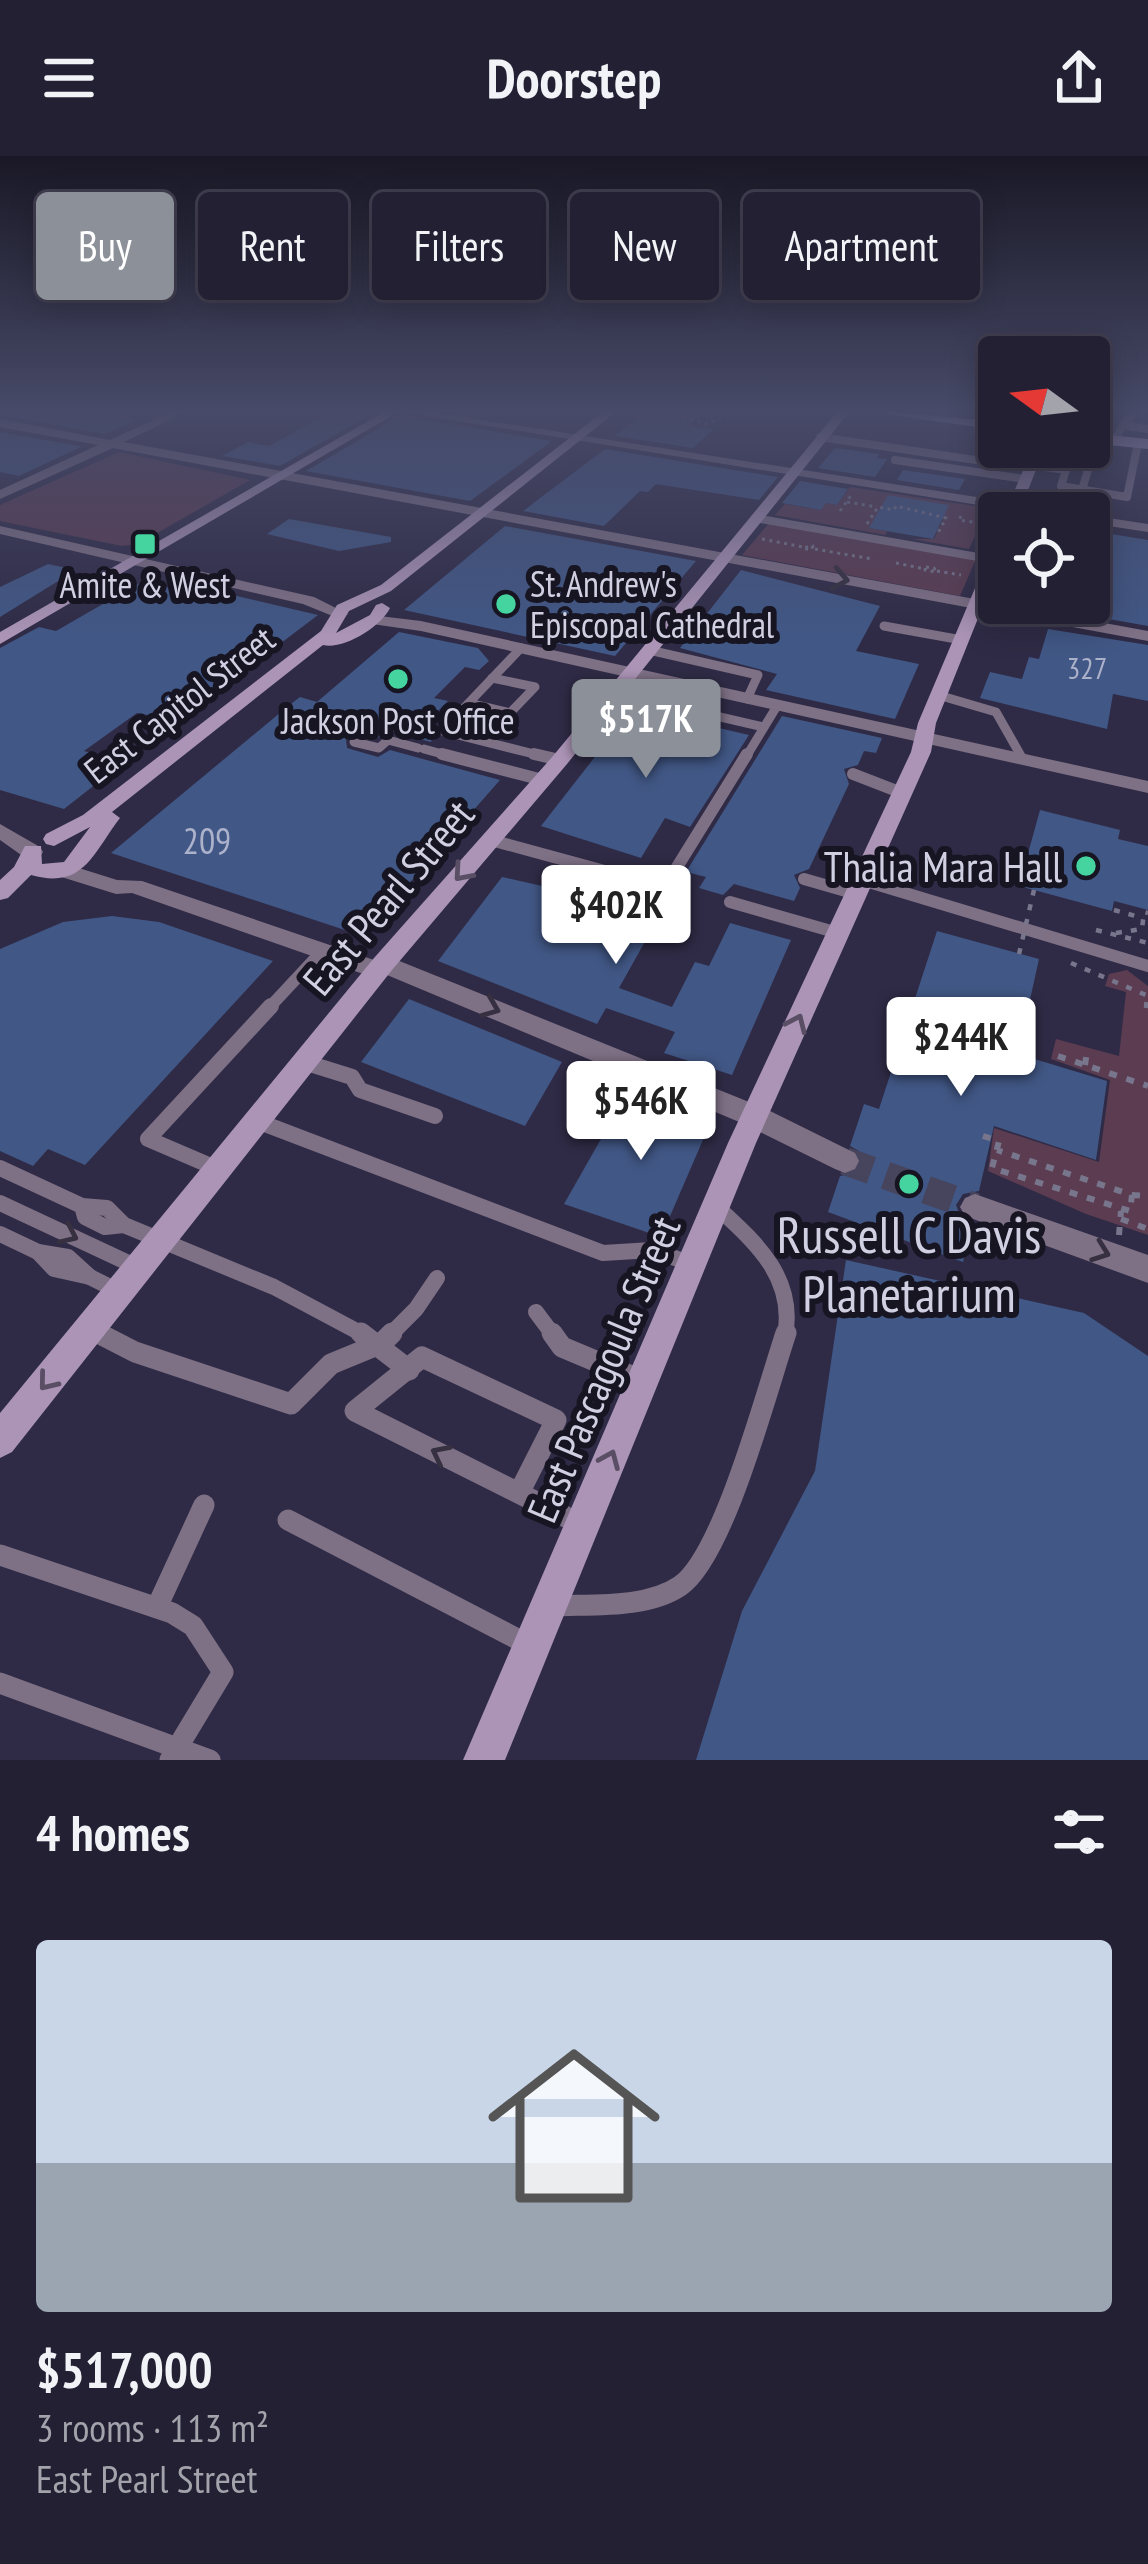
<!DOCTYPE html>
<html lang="en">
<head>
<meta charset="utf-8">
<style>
	body { margin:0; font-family:"PT Sans Narrow",sans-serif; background:#2f2d40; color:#f1f3f6; height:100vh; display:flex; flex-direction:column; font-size:45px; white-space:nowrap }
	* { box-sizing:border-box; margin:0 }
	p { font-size:39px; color:#a3a3ac }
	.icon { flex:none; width:66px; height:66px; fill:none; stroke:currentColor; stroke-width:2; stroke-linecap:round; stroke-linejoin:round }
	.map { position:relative; height:1604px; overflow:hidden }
	.side { display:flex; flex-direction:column; background:#232034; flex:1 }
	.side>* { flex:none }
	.hud { position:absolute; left:36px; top:36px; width:1077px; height:108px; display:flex; gap:24px }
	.needle { width:78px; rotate:285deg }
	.buttons { position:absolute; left:978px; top:180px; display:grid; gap:24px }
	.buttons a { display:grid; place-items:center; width:132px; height:132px; border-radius:12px; background:#232034; box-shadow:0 6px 30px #0003,0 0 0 3px #403e4f; font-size:60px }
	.price { position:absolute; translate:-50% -102px; padding:0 27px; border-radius:12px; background:#fff; color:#222; font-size:39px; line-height:78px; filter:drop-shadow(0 3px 6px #0008) }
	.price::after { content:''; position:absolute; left:50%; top:72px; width:36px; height:27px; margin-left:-18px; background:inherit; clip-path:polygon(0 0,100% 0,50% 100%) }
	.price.current { background:#8c9099; color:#fff }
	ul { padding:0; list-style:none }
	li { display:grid; align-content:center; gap:24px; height:636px; padding:0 36px }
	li+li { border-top:3px solid #403e4f }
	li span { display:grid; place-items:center; height:372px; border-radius:12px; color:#555 }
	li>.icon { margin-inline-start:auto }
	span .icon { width:216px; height:216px; fill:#fffc; stroke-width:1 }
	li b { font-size:51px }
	h2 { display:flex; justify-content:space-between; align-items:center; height:144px; padding:0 36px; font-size:51px }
	.tag { padding:0 42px; border-radius:12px; background:#232034; box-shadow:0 6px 30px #0003,0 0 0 3px #403e4f; font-size:42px; line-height:108px }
	.tag.current { background:#8c9099; color:#fff }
	header { display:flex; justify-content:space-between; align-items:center; height:156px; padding:0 36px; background:#232034; font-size:54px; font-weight:600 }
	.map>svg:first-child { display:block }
	.green { fill:#5b3c51 }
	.building { fill:#415785 }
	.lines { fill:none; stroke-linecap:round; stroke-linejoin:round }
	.tertiary-tunnel { stroke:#47445d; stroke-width:28; stroke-dasharray:28 15; stroke-linecap:butt }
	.path-far2 { stroke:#78768c; stroke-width:3; stroke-dasharray:3 4.5; stroke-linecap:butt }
	.path-far1 { stroke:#78768c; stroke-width:4.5; stroke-dasharray:6 9; stroke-linecap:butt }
	.path { stroke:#78768c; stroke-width:6; stroke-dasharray:8 10; stroke-linecap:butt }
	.service-far4 { stroke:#7e7085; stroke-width:8 }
	.service-far3 { stroke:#7e7085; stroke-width:9 }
	.service-far2 { stroke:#7e7085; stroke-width:12 }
	.service-far1 { stroke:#7e7085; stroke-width:16 }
	.service { stroke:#7e7085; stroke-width:21 }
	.minor { fill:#7e7085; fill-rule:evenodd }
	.tertiary { fill:#7e7085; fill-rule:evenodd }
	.secondary { fill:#ab94b6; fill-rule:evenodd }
	.primary { fill:#cdb0dc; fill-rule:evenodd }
	.path-bridge { stroke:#78768c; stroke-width:4.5; stroke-dasharray:6 9; stroke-linecap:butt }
	.oneway { stroke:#363040 }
	.oneway2 { stroke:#5a4e65 }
	.poi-dot { fill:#45d49f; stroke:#171522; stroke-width:4.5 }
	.labels { text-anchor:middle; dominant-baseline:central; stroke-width:12; stroke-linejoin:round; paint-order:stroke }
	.far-number-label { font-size:30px; fill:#adb2cb }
	.far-poi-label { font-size:36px; fill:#d1d0e2; stroke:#171522 }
	.far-street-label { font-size:36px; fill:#d1d0e2; stroke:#171522 }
	.number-label { font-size:36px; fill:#adb2cb }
	.poi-label { font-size:42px; fill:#d1d0e2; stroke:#171522; text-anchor:end }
	.street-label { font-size:42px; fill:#d1d0e2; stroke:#171522 }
	.near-poi-label { font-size:51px; fill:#d1d0e2; stroke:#171522 }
</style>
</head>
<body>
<header><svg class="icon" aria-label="menu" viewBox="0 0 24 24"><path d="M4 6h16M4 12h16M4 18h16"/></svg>Doorstep<svg class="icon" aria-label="share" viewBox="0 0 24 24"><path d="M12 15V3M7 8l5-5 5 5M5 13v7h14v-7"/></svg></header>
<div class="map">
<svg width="1148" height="1604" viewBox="0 0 1148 1604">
	<rect width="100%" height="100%" fill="#2f2b46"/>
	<!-- green -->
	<g class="green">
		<polygon points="119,296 250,324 138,388 122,390 0,365 0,349"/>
		<polygon points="850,331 988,352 969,393 912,383 934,383 943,363 927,360 870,372 887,375 885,379 775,359 785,348 821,354 826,347 837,349"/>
		<polygon points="769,367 976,403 960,440 742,399"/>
		<polygon points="1127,814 1148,830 1148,1079 1086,1058 988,1015 994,972 1099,1006 1110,924 1051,903 1056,883 1119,900 1126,836 1105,830 1109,818"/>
	</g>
	<!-- building -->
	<g class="building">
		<polygon points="0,255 85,255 136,264 105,278 0,259"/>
		<polygon points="333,255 377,255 280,310 222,300 248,286 269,290"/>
		<polygon points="646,255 705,255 689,270 714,273 693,292 615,280"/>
		<polygon points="400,260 552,285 470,345 306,315"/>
		<polygon points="0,276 79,290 81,291 19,320 0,316"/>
		<polygon points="835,292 879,298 877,302 887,303 875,321 818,312"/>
		<polygon points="605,293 778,321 759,344 656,328 648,336 640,335 604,370 523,355"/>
		<polygon points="903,314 965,323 959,334 897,324"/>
		<polygon points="800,325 848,333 837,349 826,347 821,354 782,347"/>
		<polygon points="888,339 949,349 933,383 869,372"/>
		<polygon points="289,363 391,381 391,386 339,395 267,378"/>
		<polygon points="505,370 696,405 615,500 404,454"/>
		<polygon points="1111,378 1148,384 1148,470 1092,460 1096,441 1091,440"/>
		<polygon points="48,408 76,414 0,461 0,431"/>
		<polygon points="741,414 880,450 856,495 919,508 895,563 766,534 777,518 680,492"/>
		<polygon points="141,426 181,434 190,429 318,459 178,565 137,557 84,595 124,606 64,653 0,634 0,492 39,471 56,475"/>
		<polygon points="1048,473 1148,489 1148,545 1113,538 1107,573 980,542 990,516 1022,523 1029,501 1039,503"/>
		<polygon points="399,476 478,492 489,505 479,514 465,511 434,542 448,545 427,566 436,569 431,586 389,575 377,582 353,577 346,583 347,592 378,601 390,594 500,624 363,780 111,697 287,551 300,541 317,546"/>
		<polygon points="633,552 749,579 690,671 665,662 641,702 541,670"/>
		<polygon points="782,560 882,582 876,597 864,595 858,609 844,613 849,628 809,713 794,719 800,732 794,745 734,728 723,739 699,732 706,721 686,716"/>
		<polygon points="1040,654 1120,674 1118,683 1148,690 1148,754 1114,745 1112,755 1019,730"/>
		<polygon points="502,721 661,757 619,832 672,851 695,806 709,810 730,767 791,784 732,919 664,897 675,876 606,852 597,868 438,805"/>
		<polygon points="112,760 159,766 273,805 85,1009 48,993 33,1010 0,995 0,793 63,766"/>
		<polygon points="937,775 1039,803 1018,898 1107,925 1096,1004 994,970 979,1035 963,1038 956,1049 961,1062 972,1067 963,1106 828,1056 840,1020 857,1017 863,1007 859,995 850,990 864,948 879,953"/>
		<polygon points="409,843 562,906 525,970 361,906"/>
		<polygon points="630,932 712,963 661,1081 564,1048"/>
		<polygon points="846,1104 1084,1157 1148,1200 1148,1604 696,1604 742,1455 815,1315"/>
	</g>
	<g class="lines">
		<!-- tertiary-tunnel -->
		<polyline class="tertiary-tunnel" points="845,1005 975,1051"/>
		<!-- path-far2 -->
		<g class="path-far2">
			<polyline points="676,260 706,268 732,258"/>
			<polyline points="847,346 876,351"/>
			<polyline points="840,355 852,338"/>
			<polyline points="961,360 959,364 985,368"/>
			<polyline points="867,368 878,351 894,354 896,350 946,362 938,377"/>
			<polyline points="762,383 803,391"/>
			<polygon points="813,390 811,394 803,392"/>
			<polyline points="815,393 872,403"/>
			<polyline points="896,407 925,413"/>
			<polygon points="926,411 934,412 936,416 925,414"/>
			<polyline points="937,415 961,419"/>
		</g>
		<!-- path-far1 -->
		<g class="path-far1">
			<polyline points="1114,754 1143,762"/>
			<polyline points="1096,774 1148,787"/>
			<polyline points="1116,777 1142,773 1144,756 1148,757"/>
			<polyline points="1071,807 1148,840"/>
			<polyline points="1146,852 1147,839"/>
		</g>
		<!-- path -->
		<g class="path">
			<polyline points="1058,900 1148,930"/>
			<polyline points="1085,909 1087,895"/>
			<polyline points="983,980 999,985 992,1012 1130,1055 1132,1039 997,994"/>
			<polyline points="1132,1039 1148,1040"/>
			<polyline points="1121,1063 1148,1073"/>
			<polyline points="1119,1079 1121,1055"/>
		</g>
		<!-- service-far4 -->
		<g class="service-far4">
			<polyline points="988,255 999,258"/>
			<polyline points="1123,269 1134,255"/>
			<polyline points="820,281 1030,312"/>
			<polyline points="1114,285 1123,269 1148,273"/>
			<polyline points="895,304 1025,323"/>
			<polyline points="1031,309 1066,314 1061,330 1127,341 1138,287"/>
			<polyline points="1082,334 1097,283"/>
			<polyline points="755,362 995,404"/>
		</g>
		<!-- service-far3 -->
		<g class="service-far3">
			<polyline points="884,470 962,484"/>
			<polyline points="521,492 442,575 546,601"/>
			<polyline points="649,494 758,519 747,543"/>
			<polyline points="616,537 764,571"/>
			<polyline points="938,539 996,556 1021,600"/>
			<polyline points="469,547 510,557 535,531 492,522"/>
			<polyline points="354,586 379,592 388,584 418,592"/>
			<polyline points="424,593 453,601"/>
			<polyline points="746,601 777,550"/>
		</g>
		<!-- service-far2 -->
		<g class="service-far2">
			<polyline points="442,598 543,624"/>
			<polyline points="534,598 560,604"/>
			<polyline points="853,618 902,637"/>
			<polyline points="491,684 678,735"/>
			<polyline points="674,716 747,598"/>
			<polyline points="804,723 856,738"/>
			<polyline points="862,724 1148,810"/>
			<polyline points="730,746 838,777"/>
			<polyline points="268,853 322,795"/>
		</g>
		<!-- service-far1 -->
		<g class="service-far1">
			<polyline points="304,906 352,921 360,934 435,960"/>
			<polyline points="257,965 603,1097 652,1094 692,1108"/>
			<polyline points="0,1012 82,1050 85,1061 105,1071 124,1069"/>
			<polyline points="218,1013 148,983 271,850"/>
			<polyline points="0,1047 137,1111"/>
			<polyline points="82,1050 107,1052 124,1069 274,1131 366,1180"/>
			<path d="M716 1050C755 1086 796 1121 785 1180"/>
			<polyline points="0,1078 38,1096"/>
			<polygon points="38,1096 68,1101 90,1121 54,1113"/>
			<polyline points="90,1121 118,1135"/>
			<polyline points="536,1156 554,1180"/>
			<polyline points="89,1173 104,1180"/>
			<polyline points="389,1180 416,1153 437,1122"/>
		</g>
		<!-- service -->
		<g class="service">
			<polyline points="98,1177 135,1196 291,1248 331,1208 382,1187 392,1177"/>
			<polyline points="361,1177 409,1214"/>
			<polyline points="552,1177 562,1191 643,1225"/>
			<polyline points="519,1337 556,1264 422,1201 355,1255 582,1369"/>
			<polyline points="288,1364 527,1488"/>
			<polyline points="0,1399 172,1457 193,1470 223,1516 170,1604"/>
			<path d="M553 1450C591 1448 646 1453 680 1430 724 1400 767 1233 786 1177"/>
			<polyline points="157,1451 204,1349"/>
			<polyline points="0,1527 210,1604"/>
		</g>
		<!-- minor -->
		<g class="minor">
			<polygon points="173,255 188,255 124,286 1148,475 1148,485 113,292 0,343 0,334 98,289 0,271 0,263 110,284"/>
			<polygon points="396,255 424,255 1054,353 1061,357 1028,357"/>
			<polygon points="1089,359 1148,368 1148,376 1089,367"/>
		</g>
		<!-- tertiary -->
		<g class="tertiary">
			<polygon points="0,370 314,441 348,458 340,463 303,448 0,378"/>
			<polygon points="371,459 421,465 1148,625 1148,637 421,475 365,467 363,464"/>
			<polygon points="0,668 40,691 43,696 40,701 24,701 0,684"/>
			<polygon points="63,707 117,724 142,725 374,804 383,800 392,802 764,952 855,997 859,1005 855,1013 845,1017 835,1013 744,968 387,819 369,820 132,737 116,738 55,719 52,714"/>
			<polygon points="975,1038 1148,1099 1148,1127 965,1060 960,1051 965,1042"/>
		</g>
		<!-- secondary -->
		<g class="secondary">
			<polygon points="386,255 400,255 0,488 0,476"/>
			<path d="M604 255H617L391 435 349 455 336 477 370 459 376 449 382 447 390 452C381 471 343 494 323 489L112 656 120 662C93 697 84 734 31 719L8 742 0 744V724L14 711 25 690H41L42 708 64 706 90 671 54 690 46 688 43 683 46 678 83 659 321 475 337 449 381 429Z"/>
			<polygon points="838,255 850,255 567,608 392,814 12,1296 0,1302 0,1257 374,802 553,600"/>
			<polygon points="1033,291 1045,291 1019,357 1005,357"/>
			<polygon points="999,388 999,410 936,567 931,596 756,987 505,1604 463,1604 728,987 911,596 918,567 992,392"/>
		</g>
		<!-- primary -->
		<g class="primary">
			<polygon points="884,255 999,266 999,274 891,259"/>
			<polygon points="1089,277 1148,283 1148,293 1089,287"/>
		</g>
		<!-- path-bridge -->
		<polyline class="path-bridge" points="1019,798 1034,734"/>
	</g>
	<!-- one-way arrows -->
	<defs><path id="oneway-chevron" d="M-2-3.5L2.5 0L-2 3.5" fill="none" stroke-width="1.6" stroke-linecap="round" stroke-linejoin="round" transform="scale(3)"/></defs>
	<g class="oneway">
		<use href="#oneway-chevron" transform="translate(840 423) rotate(11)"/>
		<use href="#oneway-chevron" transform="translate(491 852) rotate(22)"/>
		<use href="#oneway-chevron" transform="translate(69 1079) rotate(25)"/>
		<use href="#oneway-chevron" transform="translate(1101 1096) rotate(20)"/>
		<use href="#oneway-chevron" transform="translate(440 1298) rotate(-153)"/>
	</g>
	<g class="oneway2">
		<use href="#oneway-chevron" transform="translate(462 717) rotate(131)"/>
		<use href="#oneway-chevron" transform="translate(797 867) rotate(-66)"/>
		<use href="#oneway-chevron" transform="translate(47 1226) rotate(129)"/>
		<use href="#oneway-chevron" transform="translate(610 1303) rotate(-67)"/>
	</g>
	<!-- sky -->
	<linearGradient id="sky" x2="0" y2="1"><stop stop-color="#1a1826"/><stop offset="0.53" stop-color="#474a68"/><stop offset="1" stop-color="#474a68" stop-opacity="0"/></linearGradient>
	<rect width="1148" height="480" fill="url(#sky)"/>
	<!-- markers -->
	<g class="poi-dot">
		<rect x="133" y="376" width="24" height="24" rx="6"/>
		<circle cx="506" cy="448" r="12"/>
		<circle cx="398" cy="523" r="12"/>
		<circle cx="1086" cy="710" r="12"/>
		<circle cx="909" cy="1028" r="12"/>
	</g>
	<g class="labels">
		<!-- far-number labels -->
		<g class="far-number-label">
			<text x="1087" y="511">327</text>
		</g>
		<!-- far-poi labels -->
		<g class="far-poi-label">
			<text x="530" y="427" text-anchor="start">St. Andrew's<tspan x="530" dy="41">Episcopal Cathedral</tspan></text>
			<text x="145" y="428">Amite &amp; West</text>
			<text x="398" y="564">Jackson Post Office</text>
		</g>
		<!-- far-street labels -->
		<g class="far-street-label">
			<text transform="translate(179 548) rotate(-38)">East Capitol Street</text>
		</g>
		<!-- number labels -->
		<g class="number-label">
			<text x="207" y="684">209</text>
		</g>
		<!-- poi labels -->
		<g class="poi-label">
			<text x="1062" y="710">Thalia Mara Hall</text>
		</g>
		<!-- street labels -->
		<g class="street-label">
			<text transform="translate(388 741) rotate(-50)">East Pearl Street</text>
			<text transform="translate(603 1213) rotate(-67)">East Pascagoula Street</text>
		</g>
		<!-- near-poi labels -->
		<g class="near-poi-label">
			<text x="909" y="1078">Russell C Davis<tspan x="909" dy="59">Planetarium</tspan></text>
		</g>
	</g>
</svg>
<div class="buttons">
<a><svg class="needle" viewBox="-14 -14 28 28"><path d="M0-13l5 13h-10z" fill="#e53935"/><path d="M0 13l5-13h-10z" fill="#a3a3ac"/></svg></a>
<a><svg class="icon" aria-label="locate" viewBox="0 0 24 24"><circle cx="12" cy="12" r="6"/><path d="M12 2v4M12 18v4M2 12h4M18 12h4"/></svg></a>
</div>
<b class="price current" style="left:646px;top:625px">$517K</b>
<b class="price" style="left:616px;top:811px">$402K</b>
<b class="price" style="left:961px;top:943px">$244K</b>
<b class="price" style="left:641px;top:1007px">$546K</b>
<div class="hud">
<a class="tag current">Buy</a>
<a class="tag">Rent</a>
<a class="tag">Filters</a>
<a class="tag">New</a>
<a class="tag">Apartment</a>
</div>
</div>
<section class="side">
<h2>4 homes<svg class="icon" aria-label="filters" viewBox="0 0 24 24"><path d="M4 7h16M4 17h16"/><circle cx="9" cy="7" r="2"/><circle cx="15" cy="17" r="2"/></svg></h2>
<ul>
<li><span style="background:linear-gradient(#c9d6e8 60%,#9aa5b1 0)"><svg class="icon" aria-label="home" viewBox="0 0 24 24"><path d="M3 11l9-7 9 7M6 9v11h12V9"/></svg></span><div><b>$517,000</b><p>3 rooms · 113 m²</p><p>East Pearl Street</p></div></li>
</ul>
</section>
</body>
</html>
